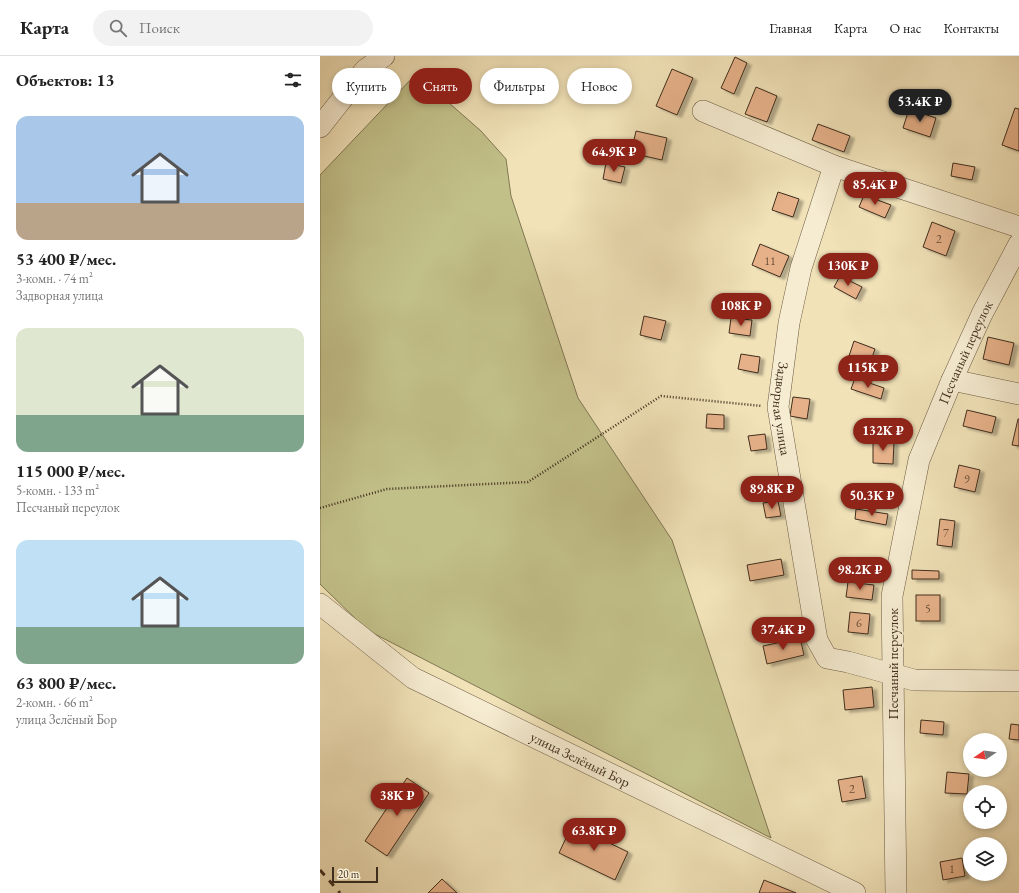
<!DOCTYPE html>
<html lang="ru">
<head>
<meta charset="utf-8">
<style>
	body { margin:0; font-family:"EB Garamond",serif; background:#f2f2f2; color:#222; height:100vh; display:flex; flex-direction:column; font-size:15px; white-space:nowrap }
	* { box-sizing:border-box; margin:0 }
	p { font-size:13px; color:#767676 }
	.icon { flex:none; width:22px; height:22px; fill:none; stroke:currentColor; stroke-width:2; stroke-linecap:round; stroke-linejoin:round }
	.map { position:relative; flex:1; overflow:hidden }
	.sheet { display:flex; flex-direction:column; background:#fff; width:320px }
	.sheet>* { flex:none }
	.hud { position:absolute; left:12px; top:12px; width:380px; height:36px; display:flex; gap:8px }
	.needle { width:26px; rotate:257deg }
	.controls { position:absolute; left:643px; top:677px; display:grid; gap:8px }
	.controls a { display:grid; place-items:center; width:44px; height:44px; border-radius:50%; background:#fff; box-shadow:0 2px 6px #0003; font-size:20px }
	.scale { position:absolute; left:12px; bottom:10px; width:46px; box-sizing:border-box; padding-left:4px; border:2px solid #402e1d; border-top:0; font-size:11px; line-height:14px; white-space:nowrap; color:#402e1d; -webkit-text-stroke:3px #f6ecd1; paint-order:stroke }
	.price { position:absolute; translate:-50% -34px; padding:0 9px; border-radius:14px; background:#8f2418; color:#fff; font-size:13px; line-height:26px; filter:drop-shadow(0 1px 2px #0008) }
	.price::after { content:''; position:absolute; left:50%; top:24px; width:12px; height:9px; margin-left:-6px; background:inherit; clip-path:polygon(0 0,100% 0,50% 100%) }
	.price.on { background:#222; color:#fff }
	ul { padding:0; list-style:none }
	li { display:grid; align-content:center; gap:8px; height:212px; padding:0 16px }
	li span { display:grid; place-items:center; height:124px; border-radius:12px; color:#555 }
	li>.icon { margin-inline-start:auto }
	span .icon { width:72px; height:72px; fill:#fffc; stroke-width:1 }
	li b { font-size:17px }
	h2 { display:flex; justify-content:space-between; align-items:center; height:48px; padding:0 16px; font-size:17px }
	.tag { padding:0 14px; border-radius:18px; background:#fff; box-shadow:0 2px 6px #0003; font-size:14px; line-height:36px }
	.tag.on { background:#8f2418; color:#fff }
	header { display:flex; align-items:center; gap:24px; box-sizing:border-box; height:56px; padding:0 20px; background:#fff; border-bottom:1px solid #e0e0e0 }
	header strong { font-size:19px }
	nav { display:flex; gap:22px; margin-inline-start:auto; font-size:14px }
	.search { width:280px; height:36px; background:#f2f2f2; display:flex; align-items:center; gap:10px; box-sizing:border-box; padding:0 14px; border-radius:22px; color:#767676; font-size:15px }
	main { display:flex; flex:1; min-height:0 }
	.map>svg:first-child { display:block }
	.green { fill:#c2c089; stroke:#817753 }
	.building { fill:#e6b189; stroke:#402e1d; filter:url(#shadow) }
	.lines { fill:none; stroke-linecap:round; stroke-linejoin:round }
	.minor-casing { stroke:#6c5b44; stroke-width:22 }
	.path { stroke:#402e1d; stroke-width:2.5; stroke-dasharray:1 2; stroke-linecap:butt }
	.minor { stroke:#f6ecd1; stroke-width:21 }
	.rail { stroke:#402e1d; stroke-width:3; stroke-dasharray:7 7; stroke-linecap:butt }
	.labels { text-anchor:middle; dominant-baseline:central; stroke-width:3.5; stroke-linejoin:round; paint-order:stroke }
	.number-label { font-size:12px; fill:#6a4f38 }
	.street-label { font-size:14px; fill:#402e1d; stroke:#f6ecd1 }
</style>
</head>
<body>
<header>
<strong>Карта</strong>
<div class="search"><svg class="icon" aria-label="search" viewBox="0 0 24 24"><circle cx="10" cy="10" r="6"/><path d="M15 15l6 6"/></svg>Поиск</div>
<nav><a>Главная</a><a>Карта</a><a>О нас</a><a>Контакты</a></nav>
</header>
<main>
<section class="sheet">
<h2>Объектов: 13<svg class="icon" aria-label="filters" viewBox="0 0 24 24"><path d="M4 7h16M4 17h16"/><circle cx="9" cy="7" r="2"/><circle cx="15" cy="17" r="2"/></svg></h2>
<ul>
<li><span style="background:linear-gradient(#a9c7e8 70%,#b9a48a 0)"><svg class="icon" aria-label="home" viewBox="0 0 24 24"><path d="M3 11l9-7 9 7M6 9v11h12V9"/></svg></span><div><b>53 400 ₽/мес.</b><p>3-комн. · 74 m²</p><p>Задворная улица</p></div></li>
<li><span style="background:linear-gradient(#dfe7d0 70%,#7fa58c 0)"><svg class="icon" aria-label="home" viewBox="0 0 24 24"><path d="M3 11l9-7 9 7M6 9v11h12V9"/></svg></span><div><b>115 000 ₽/мес.</b><p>5-комн. · 133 m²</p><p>Песчаный переулок</p></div></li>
<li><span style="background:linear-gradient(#bfe0f5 70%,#7fa58c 0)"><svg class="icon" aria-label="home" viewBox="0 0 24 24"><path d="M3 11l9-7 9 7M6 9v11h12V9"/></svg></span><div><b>63 800 ₽/мес.</b><p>2-комн. · 66 m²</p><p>улица Зелёный Бор</p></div></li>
</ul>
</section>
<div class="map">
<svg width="699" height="837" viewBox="0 0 699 837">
	<defs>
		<filter id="shadow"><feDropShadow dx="4.5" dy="2.5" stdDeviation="1" flood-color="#0004"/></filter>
	</defs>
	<rect width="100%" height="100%" fill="#f1e2b8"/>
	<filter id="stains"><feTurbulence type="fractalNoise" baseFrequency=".005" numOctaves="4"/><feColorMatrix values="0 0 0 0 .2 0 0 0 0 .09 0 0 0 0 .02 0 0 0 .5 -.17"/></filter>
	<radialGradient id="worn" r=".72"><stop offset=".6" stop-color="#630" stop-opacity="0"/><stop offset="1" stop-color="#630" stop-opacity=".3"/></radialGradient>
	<!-- green -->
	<polygon class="green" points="96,18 161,75 186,103 191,140 258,342 352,484 451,782 47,574 0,528 0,119"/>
	<!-- building -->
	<g class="building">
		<polygon points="415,1 427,7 414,38 401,32"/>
		<polygon points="352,13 373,22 357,59 336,50"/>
		<polygon points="436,31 457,40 447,66 425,58"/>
		<polygon points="695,52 699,53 699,95 682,89"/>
		<polygon points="589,53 616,62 610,81 583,72"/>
		<polygon points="498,68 530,80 524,96 492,84"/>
		<polygon points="316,75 347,82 342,104 311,97"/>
		<polygon points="286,107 305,111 301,127 283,123"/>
		<polygon points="633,107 655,111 652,124 631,120"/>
		<polygon points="458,136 479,143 473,161 452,154"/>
		<polygon points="544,139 571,149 565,162 539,151"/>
		<polygon points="612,166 635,175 626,200 603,191"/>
		<polygon points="440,188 469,200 460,221 432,209"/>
		<polygon points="520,220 542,231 536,243 514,231"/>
		<polygon points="324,260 346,265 341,284 320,279"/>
		<polygon points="411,262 432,264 430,280 409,277"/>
		<polygon points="668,281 694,287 689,309 663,303"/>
		<polygon points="534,285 555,293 548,313 527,306"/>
		<polygon points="421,298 440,301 438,317 418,313"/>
		<polygon points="535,322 564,332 561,343 531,333"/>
		<polygon points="473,341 490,343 487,363 470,360"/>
		<polygon points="647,354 676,361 672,377 643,370"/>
		<polygon points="387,358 404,359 404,373 386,372"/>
		<polygon points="698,363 699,363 699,390 692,389"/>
		<polygon points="445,378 447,393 431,395 428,380"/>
		<polygon points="553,385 574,386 573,408 553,407"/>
		<polygon points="639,409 660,414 655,436 634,431"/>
		<polygon points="458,445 461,460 446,462 443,447"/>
		<polygon points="536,453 568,458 566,469 535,463"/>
		<polygon points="620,463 635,465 632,491 617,489"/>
		<polygon points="461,503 464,519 430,525 427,509"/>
		<polygon points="592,514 619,515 619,523 592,523"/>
		<polygon points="528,526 554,529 552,544 526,541"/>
		<rect x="596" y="539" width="24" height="26"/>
		<polygon points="530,556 550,558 548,578 528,576"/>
		<polygon points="480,582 484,599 447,608 443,590"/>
		<polygon points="552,631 554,651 525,654 523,634"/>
		<polygon points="601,664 624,666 623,679 600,677"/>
		<polygon points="691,668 699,669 699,684 689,683"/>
		<polygon points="627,716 649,718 647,738 625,737"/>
		<polygon points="542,720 546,742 522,746 518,724"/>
		<polygon points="87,722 109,737 67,800 45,785"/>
		<polygon points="252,769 308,796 295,824 239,797"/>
		<polygon points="642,802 645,820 623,824 620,806"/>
		<polygon points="122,823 137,837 108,837"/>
		<polygon points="444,824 476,837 439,837"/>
	</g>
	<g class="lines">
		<!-- minor casing -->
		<g class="minor-casing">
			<g id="minor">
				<polyline points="383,55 514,110 699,171"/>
				<polyline points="0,71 45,14 64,0"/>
				<path id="s1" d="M514 110 481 212 469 267 458 351 497 584 507 602 528 606 594 624 699 625"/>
				<polyline points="632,324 699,338"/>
				<path id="s2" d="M0 548 93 622 535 837"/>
				<path id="s3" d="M576 837 572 540 599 404 632 324 662 258 699 188"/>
			</g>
		</g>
		<!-- path -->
		<polyline class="path" points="0,452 67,433 208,426 341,340 442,350"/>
		<!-- minor -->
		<use href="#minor" class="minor"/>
		<!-- rail -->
		<polyline class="rail" points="0,814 20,837"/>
	</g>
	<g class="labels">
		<!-- number labels -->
		<g class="number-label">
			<text x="619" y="183">2</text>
			<text x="450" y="205">11</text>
			<text x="647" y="423">9</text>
			<text x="626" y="477">7</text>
			<text x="608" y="552">5</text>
			<text x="539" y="567">6</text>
			<text x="532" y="733">2</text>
			<text x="632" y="813">1</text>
		</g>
		<!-- street labels -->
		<g class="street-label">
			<text stroke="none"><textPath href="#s3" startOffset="553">Песчаный переулок</textPath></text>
			<text stroke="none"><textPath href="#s1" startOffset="250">Задворная улица</textPath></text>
			<text transform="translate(573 608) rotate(-90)">Песчаный переулок</text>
			<text stroke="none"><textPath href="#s2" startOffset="305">улица Зелёный Бор</textPath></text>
		</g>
	</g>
	<rect width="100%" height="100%" filter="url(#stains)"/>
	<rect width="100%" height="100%" fill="url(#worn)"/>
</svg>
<div class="controls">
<a><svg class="needle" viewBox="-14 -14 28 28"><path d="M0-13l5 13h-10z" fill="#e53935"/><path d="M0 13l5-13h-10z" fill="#767676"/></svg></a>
<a><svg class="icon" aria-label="locate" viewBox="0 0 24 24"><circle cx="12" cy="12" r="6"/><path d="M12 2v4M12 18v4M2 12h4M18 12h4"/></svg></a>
<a><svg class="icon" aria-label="layers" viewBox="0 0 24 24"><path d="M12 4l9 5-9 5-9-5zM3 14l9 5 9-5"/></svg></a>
</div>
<div class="scale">20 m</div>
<b class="price on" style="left:600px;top:67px">53.4K ₽</b>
<b class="price" style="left:294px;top:117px">64.9K ₽</b>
<b class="price" style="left:555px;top:150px">85.4K ₽</b>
<b class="price" style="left:528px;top:231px">130K ₽</b>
<b class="price" style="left:421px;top:271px">108K ₽</b>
<b class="price" style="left:548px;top:333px">115K ₽</b>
<b class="price" style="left:563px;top:396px">132K ₽</b>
<b class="price" style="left:452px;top:454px">89.8K ₽</b>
<b class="price" style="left:552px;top:461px">50.3K ₽</b>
<b class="price" style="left:540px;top:535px">98.2K ₽</b>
<b class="price" style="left:463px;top:595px">37.4K ₽</b>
<b class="price" style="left:77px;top:761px">38K ₽</b>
<b class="price" style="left:274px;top:796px">63.8K ₽</b>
<div class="hud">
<a class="tag">Купить</a>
<a class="tag on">Снять</a>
<a class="tag">Фильтры</a>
<a class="tag">Новое</a>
</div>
</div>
</main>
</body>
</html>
